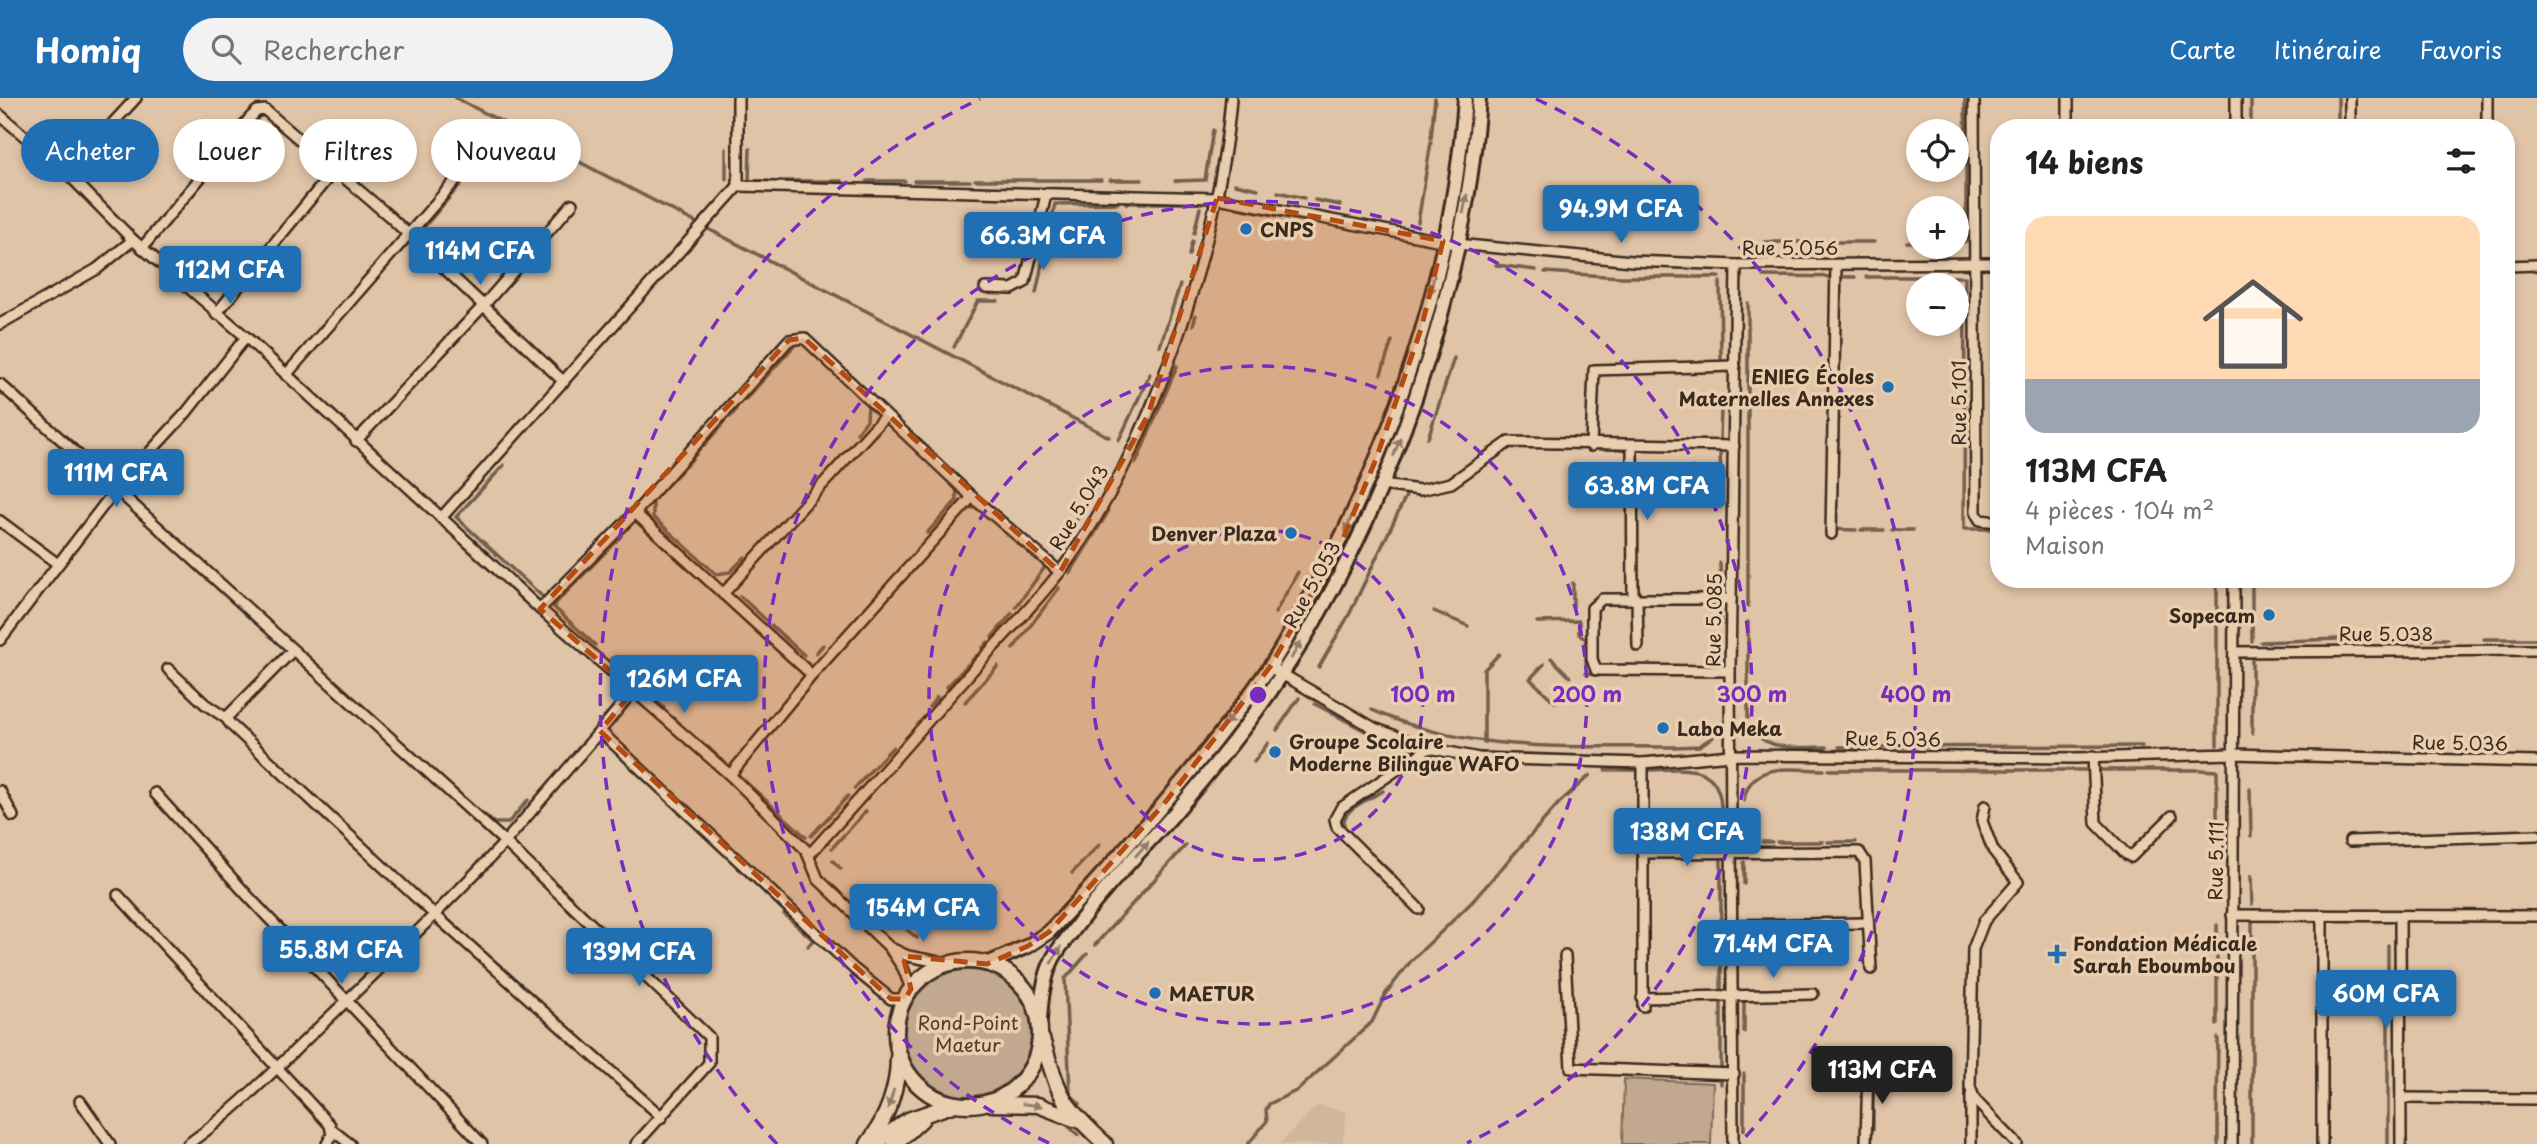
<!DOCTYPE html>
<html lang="fr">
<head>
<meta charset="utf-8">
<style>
	body { margin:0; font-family:"Playpen Sans",sans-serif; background:#f2f2f2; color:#202124; height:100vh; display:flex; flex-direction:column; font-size:26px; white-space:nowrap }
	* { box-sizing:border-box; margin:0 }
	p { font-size:23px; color:#757577 }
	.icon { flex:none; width:38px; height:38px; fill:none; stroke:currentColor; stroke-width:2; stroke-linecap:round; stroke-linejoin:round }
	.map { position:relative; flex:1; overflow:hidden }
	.drawer { position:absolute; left:1990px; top:21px; width:525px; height:469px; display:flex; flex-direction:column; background:#fff; border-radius:28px; box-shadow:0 4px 10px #0003 }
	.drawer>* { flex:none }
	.hud { position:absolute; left:21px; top:21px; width:665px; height:63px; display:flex; gap:14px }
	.tools { position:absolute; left:1906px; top:21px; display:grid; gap:14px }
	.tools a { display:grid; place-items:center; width:63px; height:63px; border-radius:50%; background:#fff; box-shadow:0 4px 10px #0003; font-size:35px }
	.price { position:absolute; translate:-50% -60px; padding:0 16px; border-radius:7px; background:#1f6fb2; color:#fff; font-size:23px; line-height:46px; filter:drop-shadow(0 2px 4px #0008) }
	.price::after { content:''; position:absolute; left:50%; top:42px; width:21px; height:16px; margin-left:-10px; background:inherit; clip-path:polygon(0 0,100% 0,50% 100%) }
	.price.active { background:#222; color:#fff }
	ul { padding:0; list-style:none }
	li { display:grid; align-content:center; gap:14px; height:371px; padding:0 35px }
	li+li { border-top:2px solid #e0e0e0 }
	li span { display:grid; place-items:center; height:217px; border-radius:21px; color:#555 }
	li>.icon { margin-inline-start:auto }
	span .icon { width:126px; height:126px; fill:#fffc; stroke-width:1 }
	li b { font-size:30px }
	h2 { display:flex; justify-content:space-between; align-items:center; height:84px; padding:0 35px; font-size:30px }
	.tag { padding:0 24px; border-radius:32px; background:#fff; box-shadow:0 4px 10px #0003; font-size:24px; line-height:63px }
	.tag.active { background:#1f6fb2; color:#fff }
	header { display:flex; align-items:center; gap:42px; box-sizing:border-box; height:98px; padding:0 35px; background:#1f6fb2; color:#fff }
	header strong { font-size:33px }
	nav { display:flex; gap:38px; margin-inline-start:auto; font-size:24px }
	.search { width:490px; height:63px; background:#f2f2f2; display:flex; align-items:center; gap:18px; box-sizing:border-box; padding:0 24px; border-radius:38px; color:#757577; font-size:26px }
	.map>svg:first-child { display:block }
	.built { fill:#d0b69a }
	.green { fill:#c1a88e; stroke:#7e6956; stroke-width:2 }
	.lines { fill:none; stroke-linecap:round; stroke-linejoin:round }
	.stream { stroke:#735e4c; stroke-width:3.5 }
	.minor-casing { stroke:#3b2a1e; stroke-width:14 }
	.secondary-casing { stroke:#3b2a1e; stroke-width:18 }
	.primary-casing { stroke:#3b2a1e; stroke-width:19 }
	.minor { stroke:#eaceb0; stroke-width:9 }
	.secondary { stroke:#eaceb0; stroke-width:12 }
	.primary { stroke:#eaceb0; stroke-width:14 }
	.oneway { fill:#927c67 }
	.marked { fill:#b44b11; fill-opacity:0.2; stroke:#b44b11; stroke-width:5; stroke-dasharray:14 9; stroke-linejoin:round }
	.ring { fill:none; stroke:#7b2cbf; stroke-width:3.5; stroke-dasharray:12 9 }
	.poi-dot { fill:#1f6fb2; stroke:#eaceb0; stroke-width:2.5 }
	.labels { text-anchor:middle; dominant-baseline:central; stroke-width:7; stroke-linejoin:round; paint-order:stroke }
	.poi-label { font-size:19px; font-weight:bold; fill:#3b2a1e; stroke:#eaceb0; text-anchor:start }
	.street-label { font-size:19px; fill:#3b2a1e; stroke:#eaceb0 }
	.park-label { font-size:19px; fill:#4f3d2f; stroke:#eaceb0 }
	.centre { fill:#7b2cbf; stroke:#eaceb0; stroke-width:3.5 }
	.ring-label { font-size:21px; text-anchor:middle; font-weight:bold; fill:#7b2cbf; stroke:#eaceb0; stroke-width:7; stroke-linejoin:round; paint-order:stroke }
</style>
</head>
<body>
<header>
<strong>Homiq</strong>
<div class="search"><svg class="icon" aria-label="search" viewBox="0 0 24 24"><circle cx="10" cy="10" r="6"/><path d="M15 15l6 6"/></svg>Rechercher</div>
<nav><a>Carte</a><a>Itinéraire</a><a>Favoris</a></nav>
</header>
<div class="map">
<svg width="2537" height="1046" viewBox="0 0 2537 1046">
	<rect width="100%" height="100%" fill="#e0c4a7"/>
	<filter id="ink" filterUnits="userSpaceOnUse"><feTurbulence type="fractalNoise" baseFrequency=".0143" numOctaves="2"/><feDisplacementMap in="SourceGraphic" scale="14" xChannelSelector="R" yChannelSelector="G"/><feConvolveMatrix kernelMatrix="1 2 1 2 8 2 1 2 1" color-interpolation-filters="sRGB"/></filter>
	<g filter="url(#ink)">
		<!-- built -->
		<polygon class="built" points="1318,1007 1347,1014 1342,1046 1279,1046"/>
		<!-- green -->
		<g class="green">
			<circle cx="968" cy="935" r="63"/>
			<polygon points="1624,981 1713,985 1711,1046 1622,1046"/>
		</g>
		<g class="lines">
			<!-- stream -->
			<g class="stream">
				<polyline points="456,0 1109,339"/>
				<polyline points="1965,0 1966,60"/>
				<polyline points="2338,0 2338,26"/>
				<polyline points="2251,30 2251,0"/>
				<polyline points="1431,40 1435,0"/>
				<polyline points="726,51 726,81"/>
				<polyline points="750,51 749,83 768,83"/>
				<polyline points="1966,64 1966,143"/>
				<polyline points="975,82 1101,82"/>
				<polyline points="1110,82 1142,82"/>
				<polyline points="779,83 842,83"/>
				<polyline points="867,83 905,83"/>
				<polyline points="914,83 970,83"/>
				<polyline points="1175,83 1205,82 1213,32"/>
				<polyline points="1235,86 1258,91"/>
				<polyline points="1278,94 1304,100"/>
				<polyline points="1315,102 1340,107"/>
				<polyline points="1126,105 1147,105"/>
				<polyline points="1151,105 1198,105"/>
				<polyline points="1237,110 1310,124"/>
				<polyline points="1418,124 1431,44"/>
				<polyline points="1194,135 1200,110"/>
				<polyline points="414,141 510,28"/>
				<polyline points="1765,144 1874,144"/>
				<polyline points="1907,144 1918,144"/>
				<polyline points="1956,144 1964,144"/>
				<polyline points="1189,157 1192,143"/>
				<polyline points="1496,167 1536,172"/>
				<polyline points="1545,174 1620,179 1719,179"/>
				<polyline points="1763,178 1855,179"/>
				<polyline points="1866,179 1965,179 1964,431 1998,431"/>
				<polyline points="1720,184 1721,260"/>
				<polyline points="1036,195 1055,106 1118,105"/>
				<polyline points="1193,227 1196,217"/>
				<polyline points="805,248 845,285"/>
				<polyline points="1160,248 1180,187"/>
				<polyline points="954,249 978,203 998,203"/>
				<polyline points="1381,276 1392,243"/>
				<polyline points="745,302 794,248"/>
				<polyline points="730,319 736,312"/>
				<polyline points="857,335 867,322 868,306"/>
				<polyline points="1428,340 1454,260"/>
				<polyline points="1119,342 1150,276"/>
				<polyline points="1720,344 1721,311"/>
				<polyline points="704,347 721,328"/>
				<polyline points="861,352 882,329"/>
				<polyline points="1720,353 1721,385"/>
				<polyline points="1136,365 1177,268"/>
				<polyline points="504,367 456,419 595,547"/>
				<polyline points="687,367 697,355"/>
				<polyline points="842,371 853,360"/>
				<polyline points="681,373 653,402 653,419 716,476 730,474 745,459"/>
				<polyline points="1376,385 1429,228"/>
				<polyline points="1093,392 1101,379"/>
				<polyline points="963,415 968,410 981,410"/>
				<polyline points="1076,423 1084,408"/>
				<polyline points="1826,431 1856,432"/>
				<polyline points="1861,432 1884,432"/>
				<polyline points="1892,432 1913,432"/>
				<polyline points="927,435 957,402 956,388"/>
				<polyline points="1057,453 1073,427"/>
				<polyline points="1033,457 1045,468"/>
				<polyline points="1720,465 1721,498"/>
				<polyline points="1070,475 1108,414"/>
				<polyline points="2217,481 2217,647"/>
				<polyline points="2252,481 2252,543"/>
				<polyline points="1573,485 1573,509"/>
				<polyline points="740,498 766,522"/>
				<polyline points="553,508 621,438"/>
				<polyline points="1720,508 1721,527"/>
				<polyline points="1748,508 1748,205"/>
				<polyline points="1016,509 1045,469"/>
				<polyline points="1434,513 1468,528"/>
				<polyline points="1275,515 1298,474"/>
				<polyline points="1537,524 1579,523 1579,536 1586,541 1586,567"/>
				<polyline points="1748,524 1748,620"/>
				<polyline points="771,527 804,557"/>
				<polyline points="992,539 1012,515"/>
				<polyline points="2409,541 2448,541"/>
				<polyline points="2484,541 2537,541"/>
				<polyline points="2261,544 2365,540"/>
				<polyline points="982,551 988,544"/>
				<polyline points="1013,551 1059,490"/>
				<polyline points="816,555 823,547"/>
				<polyline points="2252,556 2252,635"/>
				<polyline points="1551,560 1570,579"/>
				<polyline points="611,561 618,568"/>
				<polyline points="1544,566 1530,581 1555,604"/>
				<polyline points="1319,569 1349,517 1406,398"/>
				<polyline points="1586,575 1610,577"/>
				<polyline points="1636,577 1658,577"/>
				<polyline points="1663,577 1716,577"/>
				<polyline points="947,589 977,557"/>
				<polyline points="647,594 664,610"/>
				<polyline points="965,604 998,568"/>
				<polyline points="1315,606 1369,635 1421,654"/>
				<polyline points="929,609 937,599"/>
				<path d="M1372 612C1472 657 1569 647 1675 649L1699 648 1713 639"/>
				<path d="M1749 627C1764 655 1800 649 1827 649"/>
				<polyline points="1277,632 1299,600"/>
				<polyline points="1484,645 1484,572 1499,556"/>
				<polyline points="708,649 716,657"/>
				<polyline points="1839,649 2142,648"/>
				<polyline points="722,662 806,739"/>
				<polyline points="1254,664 1268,645"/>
				<polyline points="875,668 893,649"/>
				<polyline points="1605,672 1640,672"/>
				<path d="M1645 672C1680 672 1718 662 1721 708"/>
				<polyline points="1829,672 1979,672"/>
				<polyline points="1981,672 2092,672"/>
				<polyline points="2099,672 2197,672"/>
				<polyline points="2200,672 2217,673 2217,690"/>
				<polyline points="854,691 873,670"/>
				<polyline points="2250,691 2251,738"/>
				<polyline points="2217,692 2217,735"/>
				<path d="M1744 703C1749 662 1793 672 1824 672"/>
				<polyline points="485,717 494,725 508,725 528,702"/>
				<path d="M1345 732C1337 712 1368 702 1383 693"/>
				<polyline points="811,738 848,698"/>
				<polyline points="1358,744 1395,778"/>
				<polyline points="1762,744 1772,744"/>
				<polyline points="1777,744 1823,744"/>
				<polyline points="1828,744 1856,744"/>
				<polyline points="832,750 866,713"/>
				<polyline points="1721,751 1721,710"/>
				<polyline points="1721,759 1721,823"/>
				<polyline points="833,763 841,771"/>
				<polyline points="1744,764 1744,786"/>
				<polyline points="1072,775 1100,746"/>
				<polyline points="2251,778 2252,806"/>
				<polyline points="784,816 813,842 808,848"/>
				<polyline points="2252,819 2252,1046"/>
				<polyline points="901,827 917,840"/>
				<polyline points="2217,827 2217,855"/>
				<polyline points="1744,832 1744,850"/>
				<polyline points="1095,847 1186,747"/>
				<polyline points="2388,847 2388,1046"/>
				<polyline points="2217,859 2217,927"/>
				<polyline points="1721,895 1721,831"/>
				<polyline points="1744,901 1744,934"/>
				<polyline points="1721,986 1721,902"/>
				<polyline points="1892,993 1908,993 1908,989 1941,988"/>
				<polyline points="2536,995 2537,995"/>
				<polyline points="1080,1006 1070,996 1065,881 1087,856"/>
				<polyline points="2217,1015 2218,940"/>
				<polyline points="2218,1018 2218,1046"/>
				<polyline points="1064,1024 1078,1037"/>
				<polyline points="1873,1031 1873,993 1878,993"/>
				<polyline points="1744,1032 1744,976"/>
				<polyline points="1248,1046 1267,1023 1266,1012 1269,1006 1298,992 1372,924 1386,895 1411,863 1472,804 1559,705 1590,677"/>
			</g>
			<!-- minor casing -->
			<g class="minor-casing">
				<g id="minor">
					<polyline points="1974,0 1976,415 1980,422 1998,424"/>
					<polyline points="2487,0 2487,30"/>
					<polyline points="0,17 67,75 133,142 246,239 540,511 730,677 806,752 818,781 889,849 903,870 911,891"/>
					<polyline points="2068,30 2068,0"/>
					<polyline points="2236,30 2236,0"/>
					<polyline points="2350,30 2350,0"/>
					<polyline points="67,75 136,0"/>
					<polyline points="738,88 1217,100 1457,146 1632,163 1736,167 1998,165"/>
					<polyline points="142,150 249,21 257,13 265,12 389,118 564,284"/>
					<polyline points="2506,168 2537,167"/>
					<polyline points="985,190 1012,191 1025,184 1046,97"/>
					<polyline points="216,216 336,70"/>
					<polyline points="0,226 97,171 133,142"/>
					<polyline points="286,277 495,37"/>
					<polyline points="0,286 505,744 600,633 854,871 891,901 905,901"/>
					<polyline points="356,343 484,207 572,106"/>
					<polyline points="1591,348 1594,272 1735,268"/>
					<polyline points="1632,348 1633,501"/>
					<polyline points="1382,387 1420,392 1451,385 1509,344 1734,348"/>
					<polyline points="635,415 812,577"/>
					<polyline points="441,420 738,88 738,0"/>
					<polyline points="0,423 58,466"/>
					<polyline points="1831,436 1836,167"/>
					<polyline points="723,496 885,318"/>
					<polyline points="1637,501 1638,548"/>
					<polyline points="540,511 635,415 789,242 804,240 972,399 1060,474"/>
					<polyline points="0,542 116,391 186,315 246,239"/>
					<polyline points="292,553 226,620 231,627 436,818 662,1019"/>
					<polyline points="2235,554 2537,552"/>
					<polyline points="1270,569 1374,630 1429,650 1479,660 1643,665 1731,657 2075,660 2234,656 2537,664"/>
					<polyline points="168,571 205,606 226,620"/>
					<polyline points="1730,573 1596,572 1592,561 1592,510 1602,501 1731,501"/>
					<polyline points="600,633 633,593"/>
					<polyline points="2093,658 2096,725 2126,756 2131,759 2172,718"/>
					<polyline points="1643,665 1643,908"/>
					<polyline points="730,677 812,577 972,399"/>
					<polyline points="0,693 13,718"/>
					<polyline points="155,695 247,797 482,1046"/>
					<polyline points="1985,708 1982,723 1993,752 2018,784 1984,823 1973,851 1970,989 1975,1002 2017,1046"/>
					<polyline points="2350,743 2537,737"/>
					<polyline points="1642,755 1859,754 1865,763 1871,871"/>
					<path d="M809 757C866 694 922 630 978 566 1005 536 1034 507 1059 475 1149 358 1220 146 1231 0"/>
					<polyline points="118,797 330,1027 332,1037 327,1046"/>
					<polyline points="1419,811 1337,729 1335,721 1341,710 1429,650"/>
					<polyline points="2232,817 2537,818"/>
					<polyline points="2322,817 2322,1046"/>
					<polyline points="2400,818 2401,1046"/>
					<polyline points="1732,827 1868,825"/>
					<polyline points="891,850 908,858 950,866"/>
					<polyline points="1565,858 1571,970 1734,976"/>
					<polyline points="1642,900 1813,896"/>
					<polyline points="2401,1000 2537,1001"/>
					<polyline points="80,1003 110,1046"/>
					<polyline points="332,1032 350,1046"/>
					<path d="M188 1046C234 1014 275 971 316 932 380 871 444 809 505 744L709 939V965L636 1046"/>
					<polyline points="1733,1046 1730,573 1736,167"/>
					<polyline points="1866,1046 1868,969"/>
					<polyline points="1971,1046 1971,997"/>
					<polyline points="2232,1046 2234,481"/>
				</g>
			</g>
			<!-- secondary casing -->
			<g class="secondary-casing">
				<g id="secondary">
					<path d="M987 866 1028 848 1049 834C1127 751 1204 663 1269 570 1283 550 1294 527 1306 506 1391 356 1453 173 1465 0"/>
					<path d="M1040 922C1041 902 1043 883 1051 865 1056 852 1067 841 1075 830 1104 790 1139 755 1172 718 1209 675 1251 624 1282 576 1388 415 1466 192 1479 0"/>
				</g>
			</g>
			<!-- primary casing -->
			<g class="primary-casing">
				<g id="primary">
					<circle cx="968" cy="935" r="72"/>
					<path d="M1042 941C1060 998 1059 1004 1105 1046"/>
					<polyline points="992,1006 1038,1007 1074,1021"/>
					<path d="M868 1046C887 1020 898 991 898 959"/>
					<polyline points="875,1046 908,1022 955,1006"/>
					<polyline points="895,1046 922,1021"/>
				</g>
			</g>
			<!-- minor -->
			<use href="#minor" class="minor"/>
			<!-- secondary -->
			<use href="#secondary" class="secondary"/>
			<!-- primary -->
			<use href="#primary" class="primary"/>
		</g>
		<!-- one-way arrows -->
		<defs><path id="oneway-solid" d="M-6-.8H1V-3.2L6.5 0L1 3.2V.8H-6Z" transform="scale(1.75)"/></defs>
		<g class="oneway">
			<use href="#oneway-solid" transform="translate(1465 106) rotate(-79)"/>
			<use href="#oneway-solid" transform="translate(1432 187) rotate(104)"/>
			<use href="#oneway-solid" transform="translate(1397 349) rotate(-69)"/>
			<use href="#oneway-solid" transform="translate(1349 425) rotate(112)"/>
			<use href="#oneway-solid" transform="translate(1296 552) rotate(-60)"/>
			<use href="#oneway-solid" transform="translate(1231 619) rotate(128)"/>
			<use href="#oneway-solid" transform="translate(1142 751) rotate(-48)"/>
			<use href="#oneway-solid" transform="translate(1056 857) rotate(-59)"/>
			<use href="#oneway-solid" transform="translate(891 1001) rotate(107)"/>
			<use href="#oneway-solid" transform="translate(1032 1007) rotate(7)"/>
		</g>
	</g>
	<!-- marked area -->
	<path class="marked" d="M1217 100 1443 143 1421 231 1376 361 1343 441 1270 569 1163 707 1049 834 1028 848 987 866 903 858 911 891 905 901H891L600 633 633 593 540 511 789 242 804 240 1060 474 1148 317Z"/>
	<!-- distance rings -->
	<g class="ring">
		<circle cx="1258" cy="597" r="165"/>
		<circle cx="1258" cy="597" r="329"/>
		<path d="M1049 1045A494 494 0 1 1 1467 1045"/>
		<path d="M777 1046A658 658 0 0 1 980 1M1536 1A658 658 0 0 1 1739 1046"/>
	</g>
	<!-- markers -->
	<g class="poi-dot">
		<circle cx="1246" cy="131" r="7"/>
		<circle cx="1888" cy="289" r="7"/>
		<circle cx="1291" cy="435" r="7"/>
		<circle cx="2269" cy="517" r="7"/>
		<circle cx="1663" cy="630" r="7"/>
		<circle cx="1275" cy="654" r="7"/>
		<path d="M2053.5 845.5h7v7h7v7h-7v7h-7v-7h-7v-7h7z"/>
		<circle cx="1155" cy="895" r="7"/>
	</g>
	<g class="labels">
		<!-- poi labels -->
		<g class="poi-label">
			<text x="1260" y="131">CNPS</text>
			<text x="1874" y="278" text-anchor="end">ENIEG Écoles<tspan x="1874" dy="22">Maternelles Annexes</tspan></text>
			<text x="1277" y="435" text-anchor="end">Denver Plaza</text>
			<text x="2255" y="517" text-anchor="end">Sopecam</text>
			<text x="1677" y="630">Labo Meka</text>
			<text x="1289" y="643">Groupe Scolaire<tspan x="1289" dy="22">Moderne Bilingue WAFO</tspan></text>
			<text x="2073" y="845">Fondation Médicale<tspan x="2073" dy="22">Sarah Eboumbou</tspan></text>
			<text x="1169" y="895">MAETUR</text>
		</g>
		<!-- street labels -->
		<g class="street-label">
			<text x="1790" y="149">Rue 5.056</text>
			<text transform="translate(1958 305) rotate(-90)">Rue 5.101</text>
			<text transform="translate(1078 409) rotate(-59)">Rue 5.043</text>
			<text transform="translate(1311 486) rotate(-61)">Rue 5.053</text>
			<text transform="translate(1713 522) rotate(-89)">Rue 5.085</text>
			<text x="2386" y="535">Rue 5.038</text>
			<text transform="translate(1893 640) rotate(1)">Rue 5.036</text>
			<text transform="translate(2460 644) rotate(1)">Rue 5.036</text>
			<text transform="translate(2215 763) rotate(-89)">Rue 5.111</text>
		</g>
		<!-- park labels -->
		<g class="park-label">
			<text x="968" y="924">Rond-Point<tspan x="968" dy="22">Maetur</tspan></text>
		</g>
	</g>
	<circle cx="1258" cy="597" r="10" class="centre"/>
	<g class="ring-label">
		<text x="1423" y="604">100 m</text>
		<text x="1587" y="604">200 m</text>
		<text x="1752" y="604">300 m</text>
		<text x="1916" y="604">400 m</text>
	</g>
</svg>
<div class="tools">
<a><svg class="icon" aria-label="locate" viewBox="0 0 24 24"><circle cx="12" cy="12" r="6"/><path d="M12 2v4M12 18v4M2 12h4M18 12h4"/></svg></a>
<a>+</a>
<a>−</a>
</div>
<b class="price" style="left:1621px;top:147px">94.9M CFA</b>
<b class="price" style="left:1043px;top:174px">66.3M CFA</b>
<b class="price" style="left:480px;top:189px">114M CFA</b>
<b class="price" style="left:230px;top:208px">112M CFA</b>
<b class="price" style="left:116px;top:411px">111M CFA</b>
<b class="price" style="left:1647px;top:424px">63.8M CFA</b>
<b class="price" style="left:684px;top:617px">126M CFA</b>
<b class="price" style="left:1687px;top:770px">138M CFA</b>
<b class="price" style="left:923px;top:846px">154M CFA</b>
<b class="price" style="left:1773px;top:882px">71.4M CFA</b>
<b class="price" style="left:341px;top:888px">55.8M CFA</b>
<b class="price" style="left:639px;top:890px">139M CFA</b>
<b class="price" style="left:2386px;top:932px">60M CFA</b>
<b class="price active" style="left:1882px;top:1008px">113M CFA</b>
<div class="hud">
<a class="tag active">Acheter</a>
<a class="tag">Louer</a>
<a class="tag">Filtres</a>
<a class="tag">Nouveau</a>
</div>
<section class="drawer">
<h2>14 biens<svg class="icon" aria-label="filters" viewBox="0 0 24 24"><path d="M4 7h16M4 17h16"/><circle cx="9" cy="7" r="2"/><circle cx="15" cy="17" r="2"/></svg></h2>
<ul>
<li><span style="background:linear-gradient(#ffd9b3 75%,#9aa5b1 0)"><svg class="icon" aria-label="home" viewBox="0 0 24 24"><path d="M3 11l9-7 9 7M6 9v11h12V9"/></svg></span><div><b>113M CFA</b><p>4 pièces · 104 m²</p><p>Maison</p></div></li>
</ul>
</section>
</div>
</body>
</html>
